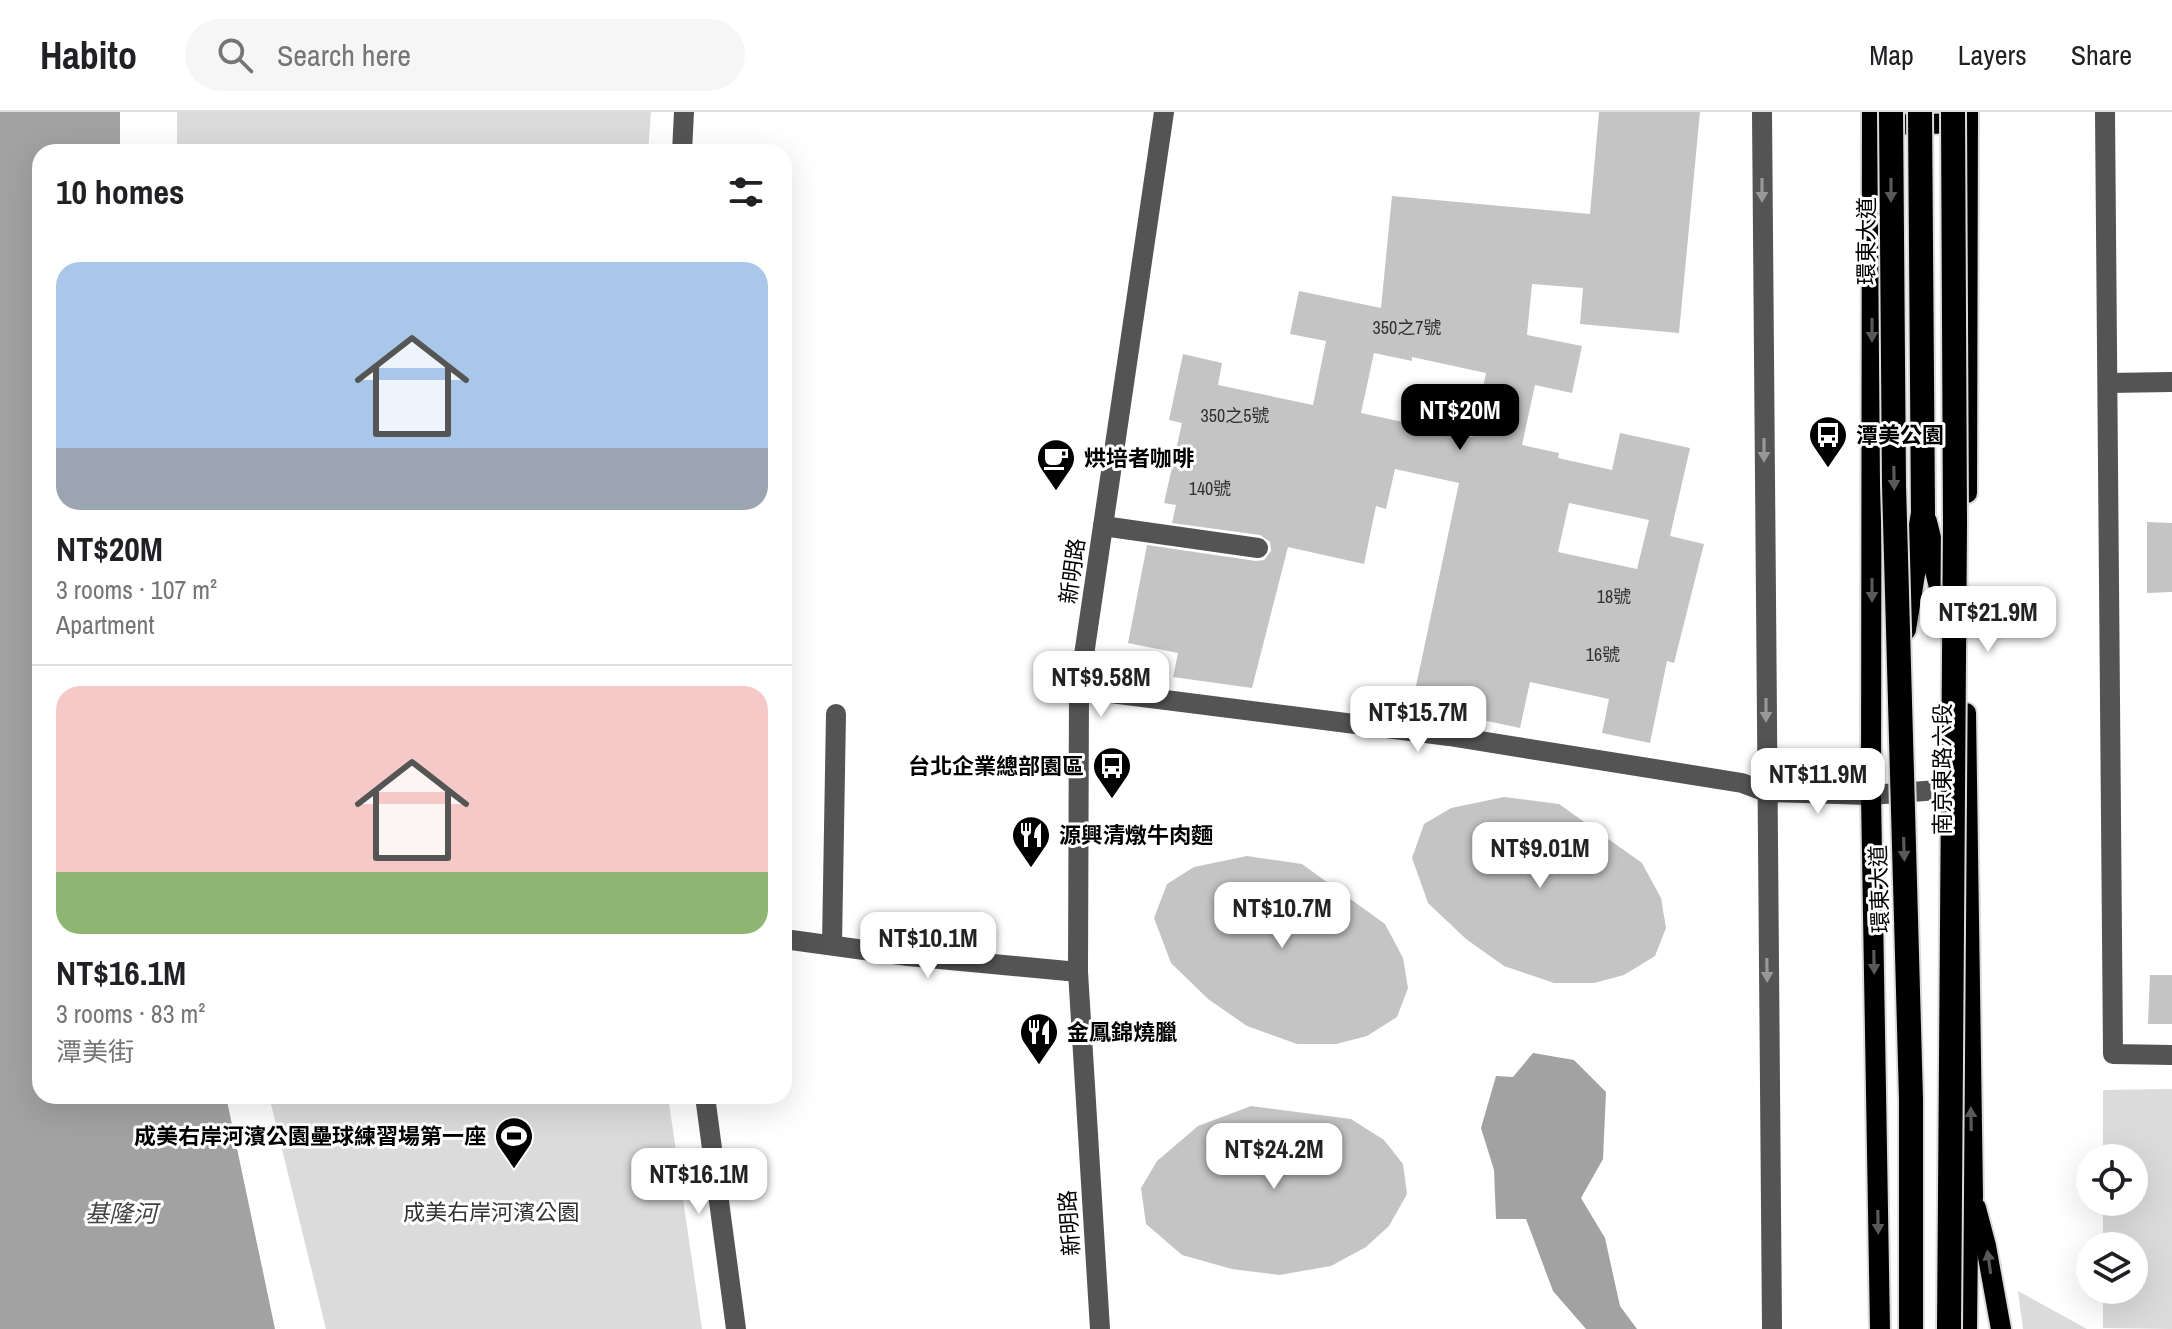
<!DOCTYPE html>
<html lang="en">
<head>
<meta charset="utf-8">
<style>
	body { margin:0; font-family:"Archivo Narrow","Noto Sans TC",sans-serif; background:#f6f6f6; color:#202124; height:100vh; display:flex; flex-direction:column; font-size:30px; white-space:nowrap }
	* { box-sizing:border-box; margin:0 }
	p { font-size:26px; color:#757577 }
	.icon { flex:none; width:44px; height:44px; fill:none; stroke:currentColor; stroke-width:2; stroke-linecap:round; stroke-linejoin:round }
	.map { position:relative; flex:1; overflow:hidden }
	.side { position:absolute; left:32px; top:32px; width:760px; height:960px; display:flex; flex-direction:column; background:#fff; border-radius:24px; box-shadow:0 8px 32px #0002 }
	.side>* { flex:none }
	.buttons { position:absolute; left:2076px; top:1032px; display:grid; gap:16px }
	.buttons a { display:grid; place-items:center; width:72px; height:72px; border-radius:50%; background:#fff; box-shadow:0 8px 32px #0002; font-size:40px }
	.price { position:absolute; translate:-50% -68px; padding:0 18px; border-radius:16px; background:#fff; color:#222; font-size:26px; line-height:52px; filter:drop-shadow(0 2px 4px #0008) }
	.price::after { content:''; position:absolute; left:50%; top:48px; width:24px; height:18px; margin-left:-12px; background:inherit; clip-path:polygon(0 0,100% 0,50% 100%) }
	.price.active { background:#000; color:#fff }
	ul { padding:0; list-style:none }
	li { display:grid; align-content:center; gap:16px; height:424px; padding:0 24px }
	li+li { border-top:2px solid #e0e0e0 }
	li span { display:grid; place-items:center; height:248px; border-radius:24px; color:#555 }
	li>.icon { margin-inline-start:auto }
	span .icon { width:144px; height:144px; fill:#fffc; stroke-width:1 }
	li b { font-size:34px }
	h2 { display:flex; justify-content:space-between; align-items:center; height:96px; padding:0 24px; font-size:34px }
	header { display:flex; align-items:center; gap:48px; box-sizing:border-box; height:112px; padding:0 40px; background:#fff; border-bottom:2px solid #e0e0e0 }
	header strong { font-size:38px }
	nav { display:flex; gap:44px; margin-inline-start:auto; font-size:28px }
	.search { width:560px; height:72px; background:#f6f6f6; display:flex; align-items:center; gap:20px; box-sizing:border-box; padding:0 28px; border-radius:44px; color:#757577; font-size:30px }
	.map>svg:first-child { display:block }
	.green { fill:#dbdbdb }
	.water { fill:#a2a2a2 }
	.building { fill:#c4c4c4; fill-rule:evenodd }
	.lines { fill:none; stroke-linecap:round; stroke-linejoin:round }
	.major-casing { stroke:#dbdbdb; stroke-width:24 }
	.highway-casing { stroke:#dbdbdb; stroke-width:28 }
	.minor { stroke:#545454; stroke-width:20 }
	.major { stroke:#000; stroke-width:20 }
	.highway { stroke:#000; stroke-width:24 }
	.highway-bridge-casing { stroke:#dbdbdb; stroke-width:28; stroke-linecap:butt }
	.highway-bridge { stroke:#000; stroke-width:24 }
	.oneway { fill:#989898 }
	.oneway2 { fill:#595959 }
	.labels { text-anchor:middle; dominant-baseline:central; stroke-width:6; stroke-linejoin:round; paint-order:stroke }
	.number-label { font-size:18px; fill:#313131 }
	.street-label { font-size:22px; fill:#000; stroke:#fff }
	.poi-label { font-size:22px; font-weight:bold; fill:#000; stroke:#fff; text-anchor:start }
	.park-label { font-size:22px; fill:#323232; stroke:#fff }
	.water-label { font-size:24px; font-style:italic; fill:#434343; stroke:#fff }
</style>
</head>
<body>
<header>
<strong>Habito</strong>
<div class="search"><svg class="icon" aria-label="search" viewBox="0 0 24 24"><circle cx="10" cy="10" r="6"/><path d="M15 15l6 6"/></svg>Search here</div>
<nav><a>Map</a><a>Layers</a><a>Share</a></nav>
</header>
<div class="map">
<svg width="2172" height="1217" viewBox="0 0 2172 1217">
	<rect width="100%" height="100%" fill="#fff"/>
	<!-- green -->
	<g class="green">
		<polygon points="177,0 651,0 648,40 177,40"/>
		<polygon points="2172,977 2172,1217 2103,1216 2103,1178 2134,1178 2134,1134 2103,1134 2103,1090 2134,1090 2134,1046 2103,1046 2103,978"/>
		<polygon points="269,984 668,984 702,1217 326,1217"/>
		<polygon points="2018,1179 2087,1217 2023,1217"/>
	</g>
	<!-- water -->
	<g class="water">
		<polygon points="0,0 120,0 120,40 40,40 40,984 226,984 275,1217 0,1217"/>
		<polygon points="1533,941 1574,948 1606,980 1603,1047 1581,1086 1605,1126 1620,1194 1637,1217 1586,1217 1553,1179 1526,1107 1496,1107 1494,1058 1481,1016 1496,964 1513,965"/>
	</g>
	<!-- building -->
	<g class="building">
		<path d="M1599 0H1700L1679 221 1580 212 1583 176 1532 172 1527 223 1582 234 1572 281 1535 273 1522 333 1559 341 1558 346 1612 358 1620 321 1690 336 1670 424 1704 432 1674 551 1667 549 1650 631 1602 621 1609 587 1530 570 1520 616 1412 593 1459 371 1395 357 1386 397 1376 394 1364 452 1288 435 1252 576 1173 565 1178 541 1128 531 1147 433 1256 449 1264 448 1271 439 1270 430 1260 423 1172 411 1176 393 1164 391 1182 311 1169 308 1183 242 1222 251 1218 273 1313 293 1326 229 1290 222 1299 179 1381 196 1392 84 1590 102ZM1374 241 1412 249V245L1486 261 1473 325 1361 301ZM1569 391 1649 408 1637 457 1558 440Z"/>
		<polygon points="2147,410 2172,411 2172,480 2147,481"/>
		<polygon points="1504,685 1559,692 1642,751 1661,786 1666,816 1655,844 1624,863 1594,871 1554,871 1504,854 1466,827 1428,791 1412,746 1424,712 1451,696"/>
		<polygon points="1247,744 1302,752 1385,812 1403,846 1408,876 1397,905 1367,924 1336,932 1297,932 1247,914 1208,887 1171,851 1154,806 1167,772 1194,755"/>
		<polygon points="2150,863 2172,863 2172,912 2148,912"/>
		<polygon points="1251,994 1351,1007 1384,1028 1403,1052 1407,1082 1389,1114 1366,1135 1331,1154 1279,1163 1232,1157 1182,1143 1146,1112 1141,1076 1157,1049 1198,1014"/>
	</g>
	<g class="lines">
		<!-- major casing -->
		<g class="major-casing">
			<g id="major">
				<polyline points="1872,0 1871,683 1880,1217"/>
				<polyline points="1876,13 1968,11"/>
				<polyline points="1967,381 1968,0"/>
				<polyline points="1966,601 1973,1085 1968,1126 1967,1217"/>
				<polyline points="1976,1096 1986,1134 2001,1217"/>
			</g>
		</g>
		<!-- highway casing -->
		<g class="highway-casing">
			<g id="highway">
				<polyline points="1925,410 1950,511"/>
				<polyline points="1904,517 1923,401"/>
			</g>
		</g>
		<!-- minor -->
		<g class="minor">
			<polyline points="1762,0 1772,1217"/>
			<polyline points="2105,0 2113,942 2172,943"/>
			<polyline points="682,40 684,0"/>
			<polyline points="2108,271 2172,270"/>
			<polyline points="1103,414 1258,436"/>
			<polyline points="1079,577 1449,624 1742,671 1766,680 1871,683 1965,676"/>
			<polyline points="784,827 908,844 1078,860"/>
			<polyline points="832,832 836,602"/>
			<polyline points="705,984 736,1217"/>
			<polyline points="1100,1217 1078,860 1079,577 1164,0"/>
		</g>
		<!-- major -->
		<use href="#major" class="major"/>
		<!-- highway -->
		<use href="#highway" class="highway"/>
		<!-- highway-bridge casing -->
		<g class="highway-bridge-casing">
			<g id="highway-bridge">
				<polyline points="1891,0 1894,373 1911,987 1911,1217"/>
				<polyline points="1920,0 1923,401"/>
				<polyline points="1949,1217 1955,411 1953,0"/>
			</g>
		</g>
		<!-- highway-bridge -->
		<use href="#highway-bridge" class="highway-bridge"/>
	</g>
	<!-- one-way arrows -->
	<defs><path id="oneway-solid" d="M-6-.8H1V-3.2L6.5 0L1 3.2V.8H-6Z" transform="scale(2)"/></defs>
	<g class="oneway">
		<use href="#oneway-solid" transform="translate(1762 78) rotate(90)"/>
		<use href="#oneway-solid" transform="translate(1764 338) rotate(90)"/>
		<use href="#oneway-solid" transform="translate(1766 598) rotate(90)"/>
		<use href="#oneway-solid" transform="translate(1767 858) rotate(89)"/>
	</g>
	<g class="oneway2">
		<use href="#oneway-solid" transform="translate(1891 78) rotate(90)"/>
		<use href="#oneway-solid" transform="translate(1872 218) rotate(90)"/>
		<use href="#oneway-solid" transform="translate(1894 366) rotate(89)"/>
		<use href="#oneway-solid" transform="translate(1872 478) rotate(90)"/>
		<use href="#oneway-solid" transform="translate(1904 737) rotate(88)"/>
		<use href="#oneway-solid" transform="translate(1874 850) rotate(89)"/>
		<use href="#oneway-solid" transform="translate(1971 1007) rotate(-91)"/>
		<use href="#oneway-solid" transform="translate(1878 1110) rotate(89)"/>
		<use href="#oneway-solid" transform="translate(1989 1150) rotate(-98)"/>
	</g>
	<!-- icons -->
	<defs>
		<g id="bus-pin" transform="scale(2)"><path d="M0 17L-7.5 6A9.5 9.5 0 1 1 7.5 6Z" fill="#000" stroke="#fff"/><path d="M-5-6H5V4H4V6H2V4H-2V6H-4V4H-5ZM-3.5-4V0h7V-4ZM-3.5 1.2v1.5H-2V1.2ZM2 1.2v1.5H3.5V1.2Z" fill="#fff"/></g>
		<g id="cafe-pin" transform="scale(2)"><path d="M0 17L-7.5 6A9.5 9.5 0 1 1 7.5 6Z" fill="#000" stroke="#fff"/><path d="M-5.5-4.5H6V0H3Q3 3.5 0 3.5H-2.5Q-5.5 3.5-5.5 0ZM3-3.2v2h1.7v-2ZM-6 4.5H4V6H-6Z" fill="#fff"/></g>
		<g id="restaurant-pin" transform="scale(2)"><path d="M0 17L-7.5 6A9.5 9.5 0 1 1 7.5 6Z" fill="#000" stroke="#fff"/><path d="M-5-6h1v4h1v-4h1v4h1v-4h1v5L-1.5 .5V6h-2V.5L-5-1ZM5-6V6H3V1.5H1.5Q1.5-4 5-6Z" fill="#fff"/></g>
		<g id="stadium-pin" transform="scale(2)"><path d="M0 17L-7.5 6A9.5 9.5 0 1 1 7.5 6Z" fill="#000" stroke="#fff"/><path d="M0-5a6.5 5 0 1 0 0 10a6.5 5 0 1 0 0-10ZM-3.5-1.8h7v3.6h-7Z" fill="#fff"/></g>
	</defs>
	<g fill-rule="evenodd">
		<use href="#bus-pin" x="1828" y="323"/>
		<use href="#cafe-pin" x="1056" y="346"/>
		<use href="#bus-pin" x="1112" y="654"/>
		<use href="#restaurant-pin" x="1031" y="723"/>
		<use href="#restaurant-pin" x="1039" y="920"/>
		<use href="#stadium-pin" x="514" y="1024"/>
	</g>
	<g class="labels">
		<!-- number labels -->
		<g class="number-label">
			<text x="1407" y="215">350之7號</text>
			<text x="1235" y="303">350之5號</text>
			<text x="1210" y="376">140號</text>
			<text x="1614" y="484">18號</text>
			<text x="1603" y="542">16號</text>
		</g>
		<!-- street labels -->
		<g class="street-label">
			<text transform="translate(1866 129) rotate(-90)">環東大道</text>
			<text transform="translate(1072 459) rotate(-82)">新明路</text>
			<text transform="translate(1942 657) rotate(-90)">南京東路六段</text>
			<text transform="translate(1879 777) rotate(-92)">環東大道</text>
			<text transform="translate(1069 1111) rotate(-94)">新明路</text>
		</g>
		<!-- poi labels -->
		<g class="poi-label">
			<text x="1856" y="323">潭美公園</text>
			<text x="1084" y="346">烘培者咖啡</text>
			<text x="1084" y="654" text-anchor="end">台北企業總部園區</text>
			<text x="1059" y="723">源興清燉牛肉麵</text>
			<text x="1067" y="920">金鳳錦燒臘</text>
			<text x="486" y="1024" text-anchor="end">成美右岸河濱公園壘球練習場第一座</text>
		</g>
		<!-- park labels -->
		<g class="park-label">
			<text x="491" y="1100">成美右岸河濱公園</text>
		</g>
		<!-- water labels -->
		<g class="water-label">
			<text x="121" y="1101">基隆河</text>
		</g>
	</g>
</svg>
<div class="buttons">
<a><svg class="icon" aria-label="locate" viewBox="0 0 24 24"><circle cx="12" cy="12" r="6"/><path d="M12 2v4M12 18v4M2 12h4M18 12h4"/></svg></a>
<a><svg class="icon" aria-label="layers" viewBox="0 0 24 24"><path d="M12 4l9 5-9 5-9-5zM3 14l9 5 9-5"/></svg></a>
</div>
<b class="price active" style="left:1460px;top:340px">NT$20M</b>
<b class="price" style="left:1988px;top:542px">NT$21.9M</b>
<b class="price" style="left:1101px;top:607px">NT$9.58M</b>
<b class="price" style="left:1418px;top:642px">NT$15.7M</b>
<b class="price" style="left:1818px;top:704px">NT$11.9M</b>
<b class="price" style="left:1540px;top:778px">NT$9.01M</b>
<b class="price" style="left:1282px;top:838px">NT$10.7M</b>
<b class="price" style="left:928px;top:868px">NT$10.1M</b>
<b class="price" style="left:1274px;top:1079px">NT$24.2M</b>
<b class="price" style="left:699px;top:1104px">NT$16.1M</b>
<section class="side">
<h2>10 homes<svg class="icon" aria-label="filters" viewBox="0 0 24 24"><path d="M4 7h16M4 17h16"/><circle cx="9" cy="7" r="2"/><circle cx="15" cy="17" r="2"/></svg></h2>
<ul>
<li><span style="background:linear-gradient(#a9c7e8 75%,#9aa5b1 0)"><svg class="icon" aria-label="home" viewBox="0 0 24 24"><path d="M3 11l9-7 9 7M6 9v11h12V9"/></svg></span><div><b>NT$20M</b><p>3 rooms · 107 m²</p><p>Apartment</p></div></li>
<li><span style="background:linear-gradient(#f6c9c9 75%,#8fb573 0)"><svg class="icon" aria-label="home" viewBox="0 0 24 24"><path d="M3 11l9-7 9 7M6 9v11h12V9"/></svg></span><div><b>NT$16.1M</b><p>3 rooms · 83 m²</p><p>潭美街</p></div></li>
</ul>
</section>
</div>
</body>
</html>
